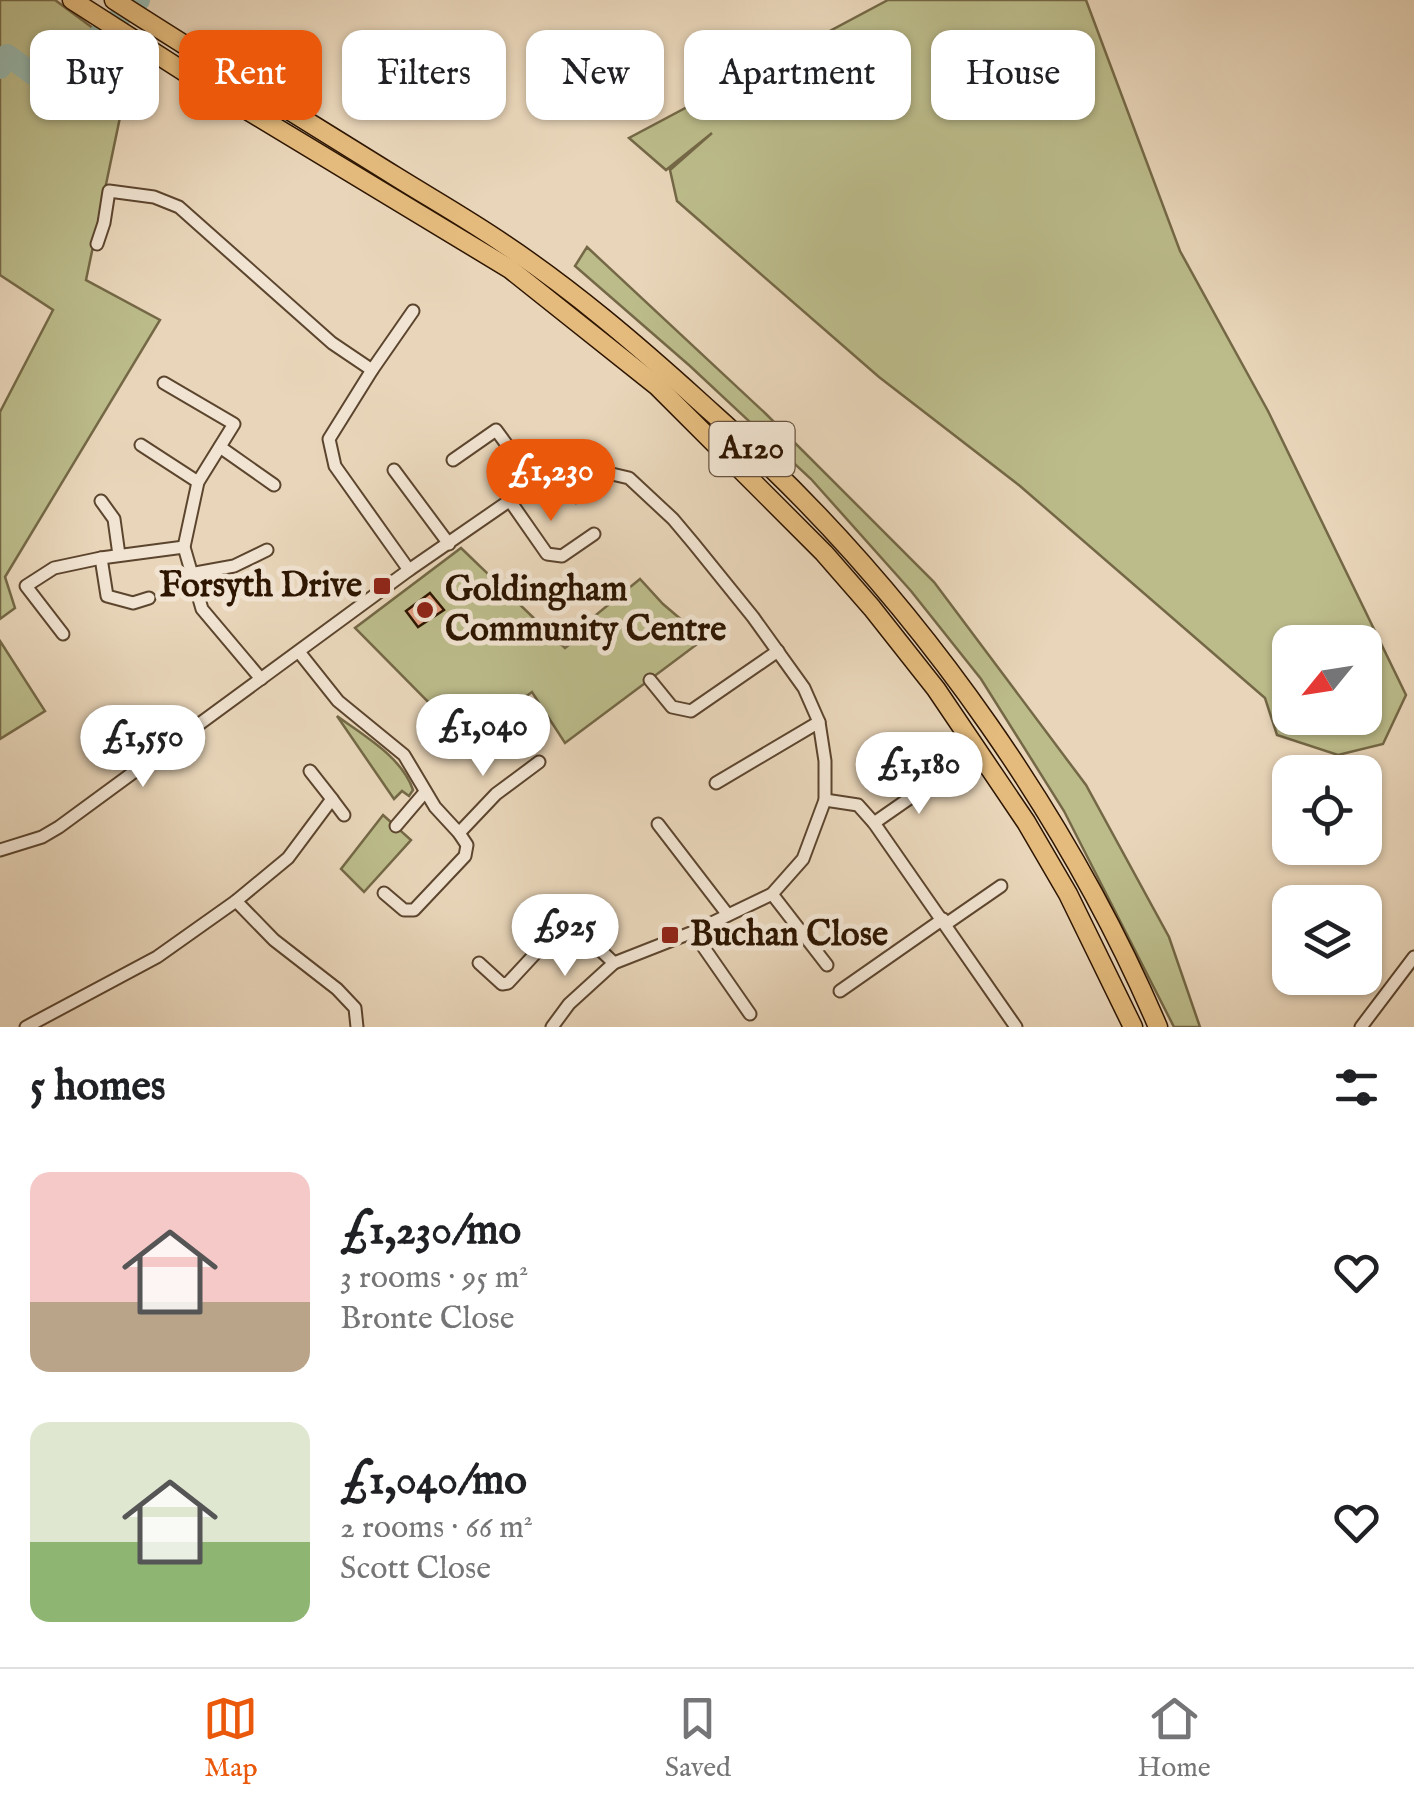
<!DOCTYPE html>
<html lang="en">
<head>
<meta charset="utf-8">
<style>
	body { margin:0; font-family:"IM FELL English",serif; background:#f2f2f2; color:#202124; height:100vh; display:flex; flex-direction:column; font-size:38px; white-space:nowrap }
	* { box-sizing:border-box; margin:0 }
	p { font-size:32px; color:#757577 }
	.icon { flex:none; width:55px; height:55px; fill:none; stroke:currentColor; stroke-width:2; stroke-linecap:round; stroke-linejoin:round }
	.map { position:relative; height:1027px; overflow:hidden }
	.sheet { display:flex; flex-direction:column; background:#fff; flex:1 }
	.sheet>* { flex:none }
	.guide { position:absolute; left:30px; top:30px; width:1355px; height:90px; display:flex; gap:20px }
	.needle { width:65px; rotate:240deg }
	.tools { position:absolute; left:1272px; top:625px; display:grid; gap:20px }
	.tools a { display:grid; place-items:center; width:110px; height:110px; border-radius:20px; background:#fff; box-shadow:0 2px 8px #0004; font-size:50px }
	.price { position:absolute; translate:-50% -85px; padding:0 22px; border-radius:35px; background:#fff; color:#222; font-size:32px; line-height:65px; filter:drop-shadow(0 2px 5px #0008) }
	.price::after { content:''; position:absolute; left:50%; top:60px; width:30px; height:22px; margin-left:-15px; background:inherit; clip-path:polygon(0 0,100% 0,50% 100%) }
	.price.current { background:#ea580c; color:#fff }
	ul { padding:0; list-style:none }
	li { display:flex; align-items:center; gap:30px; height:250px; padding:0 30px }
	li span { display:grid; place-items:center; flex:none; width:280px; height:200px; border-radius:20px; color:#555 }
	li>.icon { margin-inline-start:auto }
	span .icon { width:120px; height:120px; fill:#fffc; stroke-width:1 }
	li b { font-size:42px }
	h2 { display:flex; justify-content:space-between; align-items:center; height:120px; padding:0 30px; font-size:42px }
	.chip { padding:0 35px; border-radius:20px; background:#fff; box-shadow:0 2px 8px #0004; font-size:35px; line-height:90px }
	.chip.current { background:#ea580c; color:#fff }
	.tabs { display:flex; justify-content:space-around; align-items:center; height:140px; border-top:2px solid #e0e0e0; background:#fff; font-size:28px; color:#757577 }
	.tabs a { display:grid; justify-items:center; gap:5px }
	.tabs .current { color:#ea580c }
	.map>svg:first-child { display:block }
	.green { fill:#bcbc8b; stroke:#746846; stroke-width:2.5; fill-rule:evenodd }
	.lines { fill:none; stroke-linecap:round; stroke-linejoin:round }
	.river { stroke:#97b9af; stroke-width:22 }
	.building { fill:#e4a184; stroke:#2d1500; stroke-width:2.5 }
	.minor-casing { stroke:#5c452e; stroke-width:15 }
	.highway-casing { stroke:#2d1500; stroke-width:21 }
	.minor { stroke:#f1e4d2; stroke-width:11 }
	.highway { stroke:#e4bb7d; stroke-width:18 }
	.poi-dot { fill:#8f2418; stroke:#f1e4d2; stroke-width:4 }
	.labels { text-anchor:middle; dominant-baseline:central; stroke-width:10; stroke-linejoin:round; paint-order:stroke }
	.shield { fill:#f1e4d2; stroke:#68533f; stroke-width:2.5 }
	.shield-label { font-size:32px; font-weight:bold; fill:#2d1500 }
	.poi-label { font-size:35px; font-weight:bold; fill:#2d1500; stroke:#f1e4d2; text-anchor:start }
</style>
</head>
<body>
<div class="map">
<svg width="1414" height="1027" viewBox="0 0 1414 1027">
	<rect width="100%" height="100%" fill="#e9d6ba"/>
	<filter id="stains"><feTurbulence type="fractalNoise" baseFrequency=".002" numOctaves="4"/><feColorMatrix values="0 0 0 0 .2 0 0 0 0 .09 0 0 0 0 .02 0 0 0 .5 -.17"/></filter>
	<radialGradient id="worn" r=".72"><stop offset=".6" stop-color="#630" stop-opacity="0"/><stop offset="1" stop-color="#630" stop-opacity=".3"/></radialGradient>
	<!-- green -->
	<g class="green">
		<polygon points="0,0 55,0 144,66 123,103 86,280 160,320 5,577 15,608 0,619 0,412 53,310 0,275"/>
		<path d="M888 0H1086L1180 251 1268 411 1406 695 1383 744 1338 755 1277 735 1265 698 1020 486 879 377 677 201 670 170 712 133 666 170 629 138ZM1290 642H1365V718H1290Z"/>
		<polygon points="587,247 766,414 934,582 1086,785 1169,937 1200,1027 1174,1027 1064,811 981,679 911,591 811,479 690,366 575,266"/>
		<polygon points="591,481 605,482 576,503 561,483"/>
		<polygon points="461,548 565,648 586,631 586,623 640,579 663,604 704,639 565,743 532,692 465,740 455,750 454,728 355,628"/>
		<polygon points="0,641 45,711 0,739"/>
		<path d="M337 716C364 736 402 757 413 790L409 796 402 791 394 799Z"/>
		<polygon points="383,815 411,840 364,892 341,869"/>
	</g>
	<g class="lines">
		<!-- river -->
		<polyline class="river" points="0,68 7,55 33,74 77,55 139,0"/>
	</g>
	<!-- building -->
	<polygon class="building" points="430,593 444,610 418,627 406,611"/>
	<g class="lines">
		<!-- minor casing -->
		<g class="minor-casing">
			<g id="minor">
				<polyline points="97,244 104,223 109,191 154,197 179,207 332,343 372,370"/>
				<polyline points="164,383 234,424 198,482 184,547 202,609 261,679"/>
				<polyline points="141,445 198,482"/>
				<polyline points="220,447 274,485"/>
				<polyline points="453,460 496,430 535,483"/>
				<polyline points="394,470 449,544"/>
				<polyline points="101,501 114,519 119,555"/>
				<polyline points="510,501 547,554 562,556 594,534"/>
				<polyline points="101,558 107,596 133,603 149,598"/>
				<polyline points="409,570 335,466 329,439 372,370 413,311"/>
				<polyline points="190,574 234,566 267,550"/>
				<polyline points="63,634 26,586 54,568 101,558 184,547"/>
				<polyline points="299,652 338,701 404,755 435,807 459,833 467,845 465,856 414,910 404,910 384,893"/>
				<polyline points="650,680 672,707 691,711 778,651"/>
				<polyline points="716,783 819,722"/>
				<polyline points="332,799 344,815"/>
				<polyline points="825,800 858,805 874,823 1016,1027"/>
				<polyline points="874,823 940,777"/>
				<polyline points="658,824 728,915"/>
				<polyline points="396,826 425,792"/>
				<polyline points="459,833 496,794 539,762"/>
				<polyline points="0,850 42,837 59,827 409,570 535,483 570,473 599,471 629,478 673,519 694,544 753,617 804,688 819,722 825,761 825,800 803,859 772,894 693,932 614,963 569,1004 552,1027"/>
				<polyline points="772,894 827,965"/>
				<polyline points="236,901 274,940 337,989 355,1008 357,1027"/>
				<polyline points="946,924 1001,886"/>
				<polyline points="693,932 750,1014"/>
				<polyline points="479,963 502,984 508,983 558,929 576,927 614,963"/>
				<polyline points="840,991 943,919"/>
				<polyline points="26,1027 157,957 236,901 288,858 332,799 310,771"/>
				<polyline points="1361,1027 1414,957"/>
			</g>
		</g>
		<!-- highway casing -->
		<g class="highway-casing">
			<g id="highway">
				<polyline points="72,0 194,78 510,269 657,386 824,553 872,608 936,689 1026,822 1068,894 1133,1027"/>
				<path d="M114 0C207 60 302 118 395 176 432 199 469 220 504 244 573 290 636 344 698 400 720 420 743 440 764 461 926 616 1070 821 1158 1027"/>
			</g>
		</g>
		<!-- minor -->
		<use href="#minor" class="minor"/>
		<!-- highway -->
		<use href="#highway" class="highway"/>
	</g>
	<!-- markers -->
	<g class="poi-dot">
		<rect x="372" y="576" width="20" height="20" rx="5"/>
		<circle cx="425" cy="610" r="10"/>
		<rect x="660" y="925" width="20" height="20" rx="5"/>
	</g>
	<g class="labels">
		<!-- shield labels -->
		<rect class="shield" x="709.5" y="422" width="85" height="54" rx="8"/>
		<g class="shield-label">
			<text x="752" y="449">A120</text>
		</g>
		<!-- poi labels -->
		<g class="poi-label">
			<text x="362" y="586" text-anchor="end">Forsyth Drive</text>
			<text x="445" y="590">Goldingham<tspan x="445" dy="40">Community Centre</tspan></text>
			<text x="690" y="935">Buchan Close</text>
		</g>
	</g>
	<rect width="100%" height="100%" filter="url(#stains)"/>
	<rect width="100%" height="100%" fill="url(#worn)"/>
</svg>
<div class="tools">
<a><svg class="needle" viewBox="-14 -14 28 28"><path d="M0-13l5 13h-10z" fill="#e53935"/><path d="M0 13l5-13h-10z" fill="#757577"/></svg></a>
<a><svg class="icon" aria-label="locate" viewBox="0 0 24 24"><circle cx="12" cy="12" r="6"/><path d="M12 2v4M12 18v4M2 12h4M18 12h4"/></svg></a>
<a><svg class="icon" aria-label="layers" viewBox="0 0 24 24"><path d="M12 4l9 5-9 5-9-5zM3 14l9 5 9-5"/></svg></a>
</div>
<b class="price current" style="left:551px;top:524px">£1,230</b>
<b class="price" style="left:483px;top:779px">£1,040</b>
<b class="price" style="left:143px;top:790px">£1,550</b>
<b class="price" style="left:919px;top:817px">£1,180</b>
<b class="price" style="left:565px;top:979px">£925</b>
<div class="guide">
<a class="chip">Buy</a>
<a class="chip current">Rent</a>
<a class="chip">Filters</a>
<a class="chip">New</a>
<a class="chip">Apartment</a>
<a class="chip">House</a>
</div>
</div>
<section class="sheet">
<h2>5 homes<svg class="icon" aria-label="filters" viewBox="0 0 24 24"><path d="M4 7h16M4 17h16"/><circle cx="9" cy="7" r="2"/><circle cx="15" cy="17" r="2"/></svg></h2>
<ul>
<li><span style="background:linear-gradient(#f6c9c9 65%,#b9a48a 0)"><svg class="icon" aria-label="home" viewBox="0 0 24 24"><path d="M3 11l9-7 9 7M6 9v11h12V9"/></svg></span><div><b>£1,230/mo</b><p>3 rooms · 95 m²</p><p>Bronte Close</p></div><svg class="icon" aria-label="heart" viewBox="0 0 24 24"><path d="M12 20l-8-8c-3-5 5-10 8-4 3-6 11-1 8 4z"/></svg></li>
<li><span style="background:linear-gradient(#dfe7d0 60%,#8fb573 0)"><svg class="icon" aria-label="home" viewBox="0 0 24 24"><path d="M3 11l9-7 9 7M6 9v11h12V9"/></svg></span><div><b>£1,040/mo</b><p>2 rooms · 66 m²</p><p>Scott Close</p></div><svg class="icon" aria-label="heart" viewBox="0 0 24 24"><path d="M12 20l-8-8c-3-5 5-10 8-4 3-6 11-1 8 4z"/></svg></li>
</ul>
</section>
<nav class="tabs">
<a class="current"><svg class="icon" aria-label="map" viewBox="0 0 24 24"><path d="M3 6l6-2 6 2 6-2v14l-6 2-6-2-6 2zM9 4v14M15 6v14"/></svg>Map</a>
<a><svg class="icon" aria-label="saved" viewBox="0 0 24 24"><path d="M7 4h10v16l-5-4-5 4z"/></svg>Saved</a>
<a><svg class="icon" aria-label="home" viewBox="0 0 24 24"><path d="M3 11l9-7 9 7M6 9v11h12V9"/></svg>Home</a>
</nav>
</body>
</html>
